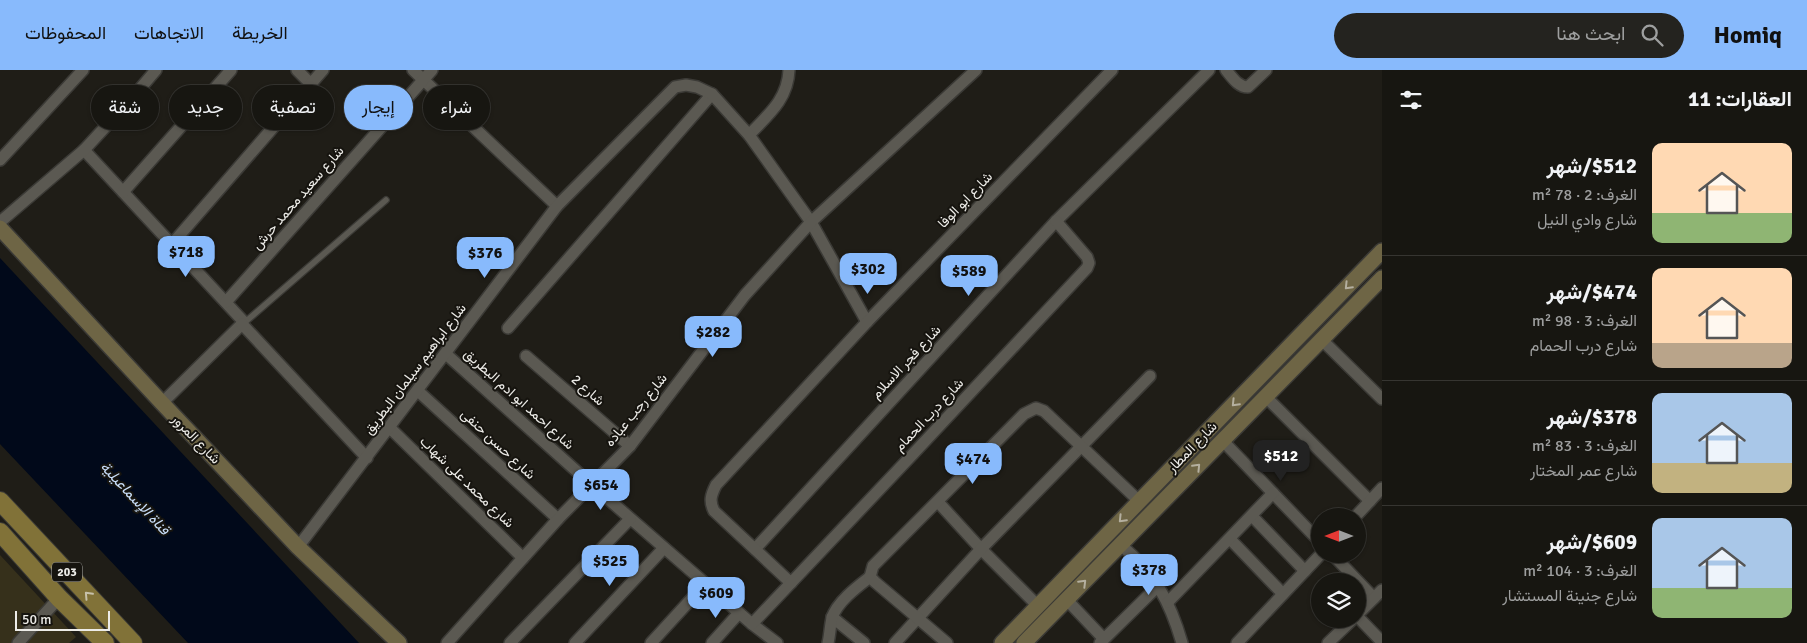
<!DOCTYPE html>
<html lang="ar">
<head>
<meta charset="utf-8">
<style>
	body { margin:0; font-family:Signika,Vazirmatn,sans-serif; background:#24231f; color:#f1f3f6; direction:rtl; height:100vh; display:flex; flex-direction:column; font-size:19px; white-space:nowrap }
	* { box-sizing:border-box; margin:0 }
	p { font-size:16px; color:#9e9f9f }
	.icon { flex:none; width:28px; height:28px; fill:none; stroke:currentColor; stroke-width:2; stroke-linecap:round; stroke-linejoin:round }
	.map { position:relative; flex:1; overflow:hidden; direction:ltr }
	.sheet { display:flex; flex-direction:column; background:#171611; width:425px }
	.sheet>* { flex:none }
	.banner { position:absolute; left:15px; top:15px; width:475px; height:45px; direction:rtl; display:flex; gap:10px }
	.needle { width:32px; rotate:270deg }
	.buttons { position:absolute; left:1311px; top:438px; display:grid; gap:10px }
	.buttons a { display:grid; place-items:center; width:55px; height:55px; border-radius:50%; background:#171611; box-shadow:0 1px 4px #0004,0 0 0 1px #363531; font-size:25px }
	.scale { position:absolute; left:15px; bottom:12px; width:95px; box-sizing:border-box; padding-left:5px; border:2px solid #edece8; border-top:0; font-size:14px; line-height:18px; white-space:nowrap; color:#edece8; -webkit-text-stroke:4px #16140f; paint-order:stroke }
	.price { position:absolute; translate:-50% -42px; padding:0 11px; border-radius:10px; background:#88bafc; color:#111; font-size:16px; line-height:32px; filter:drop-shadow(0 1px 2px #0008) }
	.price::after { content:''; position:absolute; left:50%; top:30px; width:15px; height:11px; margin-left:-8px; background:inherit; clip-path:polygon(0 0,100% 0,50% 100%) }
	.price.active { background:#222; color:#fff }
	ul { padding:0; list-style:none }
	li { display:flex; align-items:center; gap:15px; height:125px; padding:0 15px }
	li+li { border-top:1px solid #363531 }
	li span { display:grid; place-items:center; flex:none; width:140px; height:100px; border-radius:10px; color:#555 }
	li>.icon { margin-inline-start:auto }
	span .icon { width:60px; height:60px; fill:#fffc; stroke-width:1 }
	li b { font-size:21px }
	h2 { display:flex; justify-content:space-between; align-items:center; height:60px; padding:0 15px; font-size:21px }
	.tag { padding:0 18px; border-radius:22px; background:#171611; box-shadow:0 1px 4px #0004,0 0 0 1px #363531; font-size:18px; line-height:45px }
	.tag.active { background:#88bafc; color:#111 }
	header { display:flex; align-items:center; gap:30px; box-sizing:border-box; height:70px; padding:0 25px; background:#88bafc; color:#111 }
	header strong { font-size:24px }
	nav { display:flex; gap:28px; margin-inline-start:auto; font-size:18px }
	.search { width:350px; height:45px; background:#24231f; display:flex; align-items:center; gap:12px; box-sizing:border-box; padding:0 18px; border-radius:28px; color:#9e9f9f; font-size:19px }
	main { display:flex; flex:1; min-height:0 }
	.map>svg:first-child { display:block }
	.green { fill:#36301b }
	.water { fill:#01091a }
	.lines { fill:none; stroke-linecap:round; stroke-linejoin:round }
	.lane-casing { stroke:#3b3a36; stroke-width:8 }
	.street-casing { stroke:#3b3a36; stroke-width:14 }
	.secondary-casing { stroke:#3b3a36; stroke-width:18 }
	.primary-casing { stroke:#3b3a36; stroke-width:20 }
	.lane { stroke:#5b5952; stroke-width:5.5 }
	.street { stroke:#5b5952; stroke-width:11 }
	.secondary { stroke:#6e6545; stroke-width:15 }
	.primary { stroke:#817238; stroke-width:18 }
	.oneway { stroke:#b4af9f }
	.oneway2 { stroke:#c7c1aa }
	.labels { text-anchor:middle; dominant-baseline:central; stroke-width:4; stroke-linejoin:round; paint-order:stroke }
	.shield { fill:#16140f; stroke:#acaba7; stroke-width:1 }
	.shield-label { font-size:12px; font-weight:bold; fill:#edece8 }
	.street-label { font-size:14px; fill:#edece8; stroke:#16140f }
	.water-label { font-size:15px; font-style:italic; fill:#c9def9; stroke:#16140f }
</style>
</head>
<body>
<header>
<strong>Homiq</strong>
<div class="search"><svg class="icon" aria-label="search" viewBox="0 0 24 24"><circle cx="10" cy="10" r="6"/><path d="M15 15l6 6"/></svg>ابحث هنا</div>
<nav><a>الخريطة</a><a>الاتجاهات</a><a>المحفوظات</a></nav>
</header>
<main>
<section class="sheet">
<h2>العقارات: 11<svg class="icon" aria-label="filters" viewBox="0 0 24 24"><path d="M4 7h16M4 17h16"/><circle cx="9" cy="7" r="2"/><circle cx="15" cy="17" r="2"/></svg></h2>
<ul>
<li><span style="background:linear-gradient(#ffd9b3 70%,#8fb573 0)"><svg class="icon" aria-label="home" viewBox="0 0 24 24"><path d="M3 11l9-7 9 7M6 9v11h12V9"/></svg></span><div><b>$512/شهر</b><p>الغرف: 2 · 78 m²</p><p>شارع وادي النيل</p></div></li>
<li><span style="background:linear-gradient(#ffd9b3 75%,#b9a48a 0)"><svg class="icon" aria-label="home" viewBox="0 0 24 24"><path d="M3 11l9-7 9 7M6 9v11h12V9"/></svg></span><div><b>$474/شهر</b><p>الغرف: 3 · 98 m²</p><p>شارع درب الحمام</p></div></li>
<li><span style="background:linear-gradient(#a9c7e8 70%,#c2b280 0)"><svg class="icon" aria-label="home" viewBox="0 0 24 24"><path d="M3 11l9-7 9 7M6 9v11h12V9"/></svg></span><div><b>$378/شهر</b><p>الغرف: 3 · 83 m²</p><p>شارع عمر المختار</p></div></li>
<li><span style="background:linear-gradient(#a9c7e8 70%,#8fb573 0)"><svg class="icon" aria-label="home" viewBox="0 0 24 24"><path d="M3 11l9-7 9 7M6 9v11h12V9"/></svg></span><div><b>$609/شهر</b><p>الغرف: 3 · 104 m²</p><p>شارع جنينة المستشار</p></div></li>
</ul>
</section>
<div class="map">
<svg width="1382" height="573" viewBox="0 0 1382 573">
	<rect width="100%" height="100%" fill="#1f1d17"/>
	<!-- green -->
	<polygon class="green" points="0,485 76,567 69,573 0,573"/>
	<!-- water -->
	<polygon class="water" points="0,188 359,573 188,573 0,374"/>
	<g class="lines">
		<!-- lane casing -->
		<g class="lane-casing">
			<polyline id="lane" points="244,253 386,130"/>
		</g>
		<!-- street casing -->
		<g class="street-casing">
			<g id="street">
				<polyline points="297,0 311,14"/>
				<polyline points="413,0 557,136"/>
				<path d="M1226 0C1232 7 1238 17 1248 17L1266 0"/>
				<path d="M749 65C768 45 788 29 789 0"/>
				<polyline points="84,80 243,251 242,254 162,333"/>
				<polyline points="0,90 83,0"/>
				<polyline points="123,122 231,0"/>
				<polyline points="0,152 84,80 133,27 156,0"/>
				<polyline points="172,174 323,0"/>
				<polyline points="226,232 432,0"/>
				<polyline points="242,254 367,388"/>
				<polyline points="508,258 712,24"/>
				<polyline points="1322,270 1382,329"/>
				<polyline points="446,284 592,415 752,554 777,573"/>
				<polyline points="526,286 630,376"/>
				<polyline points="418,321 558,449"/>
				<polyline points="1266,327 1370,431"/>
				<polyline points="390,358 523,488"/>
				<polyline points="1223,371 1320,472"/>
				<polyline points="938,432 981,479 1038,536"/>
				<polyline points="1252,446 1305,501"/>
				<polyline points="1356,446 1382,418"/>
				<polyline points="1230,469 1283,524"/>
				<path d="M1121 475C1155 504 1170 531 1182 573"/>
				<polyline points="298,477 557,136 675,17 686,15 697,17 712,24 749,65 811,152 867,252"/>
				<polyline points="755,479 1056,151 1209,0"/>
				<polyline points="1332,484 1374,528"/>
				<path d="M791 513 714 441C709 431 711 425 716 415L867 252 1112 0"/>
				<polyline points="1067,530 1104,569"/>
				<polyline points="1168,532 1273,423"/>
				<polyline points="1358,544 1382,520"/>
				<polyline points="832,547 864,573"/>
				<polyline points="1358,547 1382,572"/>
				<polyline points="752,554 913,384 1087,198 1089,193 1087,187 1056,151"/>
				<polyline points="18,573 59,528"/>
				<polyline points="447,573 558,449 630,376 745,225 811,152 976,0"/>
				<polyline points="510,573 630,449"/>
				<polyline points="575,573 664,478"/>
				<polyline points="651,573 705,514"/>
				<polyline points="712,573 739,543"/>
				<path d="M828 573C830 565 830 556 832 548 837 532 857 517 870 507"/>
				<polyline points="895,573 981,479 1150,306"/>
				<polyline points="947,573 875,512 870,507 873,496 1024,344 1036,338 1044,341 1139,431"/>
				<polyline points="1100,573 1159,515"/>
				<polyline points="1237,573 1321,484"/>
				<polyline points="1328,573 1353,549"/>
			</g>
		</g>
		<!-- secondary casing -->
		<g class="secondary-casing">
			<g id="secondary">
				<polyline points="0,158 162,333 298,477 399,573"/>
				<polyline points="1002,573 1382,181"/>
				<polyline points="1024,573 1382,208"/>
			</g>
		</g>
		<!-- primary casing -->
		<g class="primary-casing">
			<g id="primary">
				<polyline points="0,431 133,573"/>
				<polyline points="0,462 59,528 105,573"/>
			</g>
		</g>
		<!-- lane -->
		<use href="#lane" class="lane"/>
		<!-- street -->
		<use href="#street" class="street"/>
		<!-- secondary -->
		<use href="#secondary" class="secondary"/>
		<!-- primary -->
		<use href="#primary" class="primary"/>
	</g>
	<!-- one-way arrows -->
	<defs><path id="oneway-chevron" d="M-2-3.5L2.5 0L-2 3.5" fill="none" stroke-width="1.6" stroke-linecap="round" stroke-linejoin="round" transform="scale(1.25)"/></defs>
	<g class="oneway">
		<use href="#oneway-chevron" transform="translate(1348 216) rotate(134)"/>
		<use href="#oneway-chevron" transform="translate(1235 333) rotate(134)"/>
		<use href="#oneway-chevron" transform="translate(1197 397) rotate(-46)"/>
		<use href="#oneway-chevron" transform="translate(1122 449) rotate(134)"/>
		<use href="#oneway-chevron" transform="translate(1083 513) rotate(-45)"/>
	</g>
	<use class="oneway2" href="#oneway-chevron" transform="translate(88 525) rotate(-133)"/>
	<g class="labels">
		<!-- shield labels -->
		<rect class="shield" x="52" y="492.5" width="30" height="19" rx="4"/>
		<g class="shield-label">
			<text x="67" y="502">203</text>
		</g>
		<!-- street labels -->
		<g class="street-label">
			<text transform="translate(298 128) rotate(-49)">شارع سعيد محمد حرش</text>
			<text transform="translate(965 130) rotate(-46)">شارع ابو الوفا</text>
			<text transform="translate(906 292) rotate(-47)">شارع فجر الاسلام</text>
			<text transform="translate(415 299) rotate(-53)">شارع ابراهيم سيلمان البطريق</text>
			<text transform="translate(588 320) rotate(41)">شارع 2</text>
			<text transform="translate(519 329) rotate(42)">شارع احمد ابو ادم البطريق</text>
			<text transform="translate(636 340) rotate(-51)">شارع رجب عباده</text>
			<text transform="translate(929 345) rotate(-47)">شارع درب الحمام</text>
			<text transform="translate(196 369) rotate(46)">شارع المرور</text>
			<text transform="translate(498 374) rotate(43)">شارع حسن حنفى</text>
			<text transform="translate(1192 377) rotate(-46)">شارع المطار</text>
			<text transform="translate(467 412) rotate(44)">شارع محمد على شهاب</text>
		</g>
		<!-- water labels -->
		<g class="water-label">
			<text transform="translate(135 428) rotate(47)">قناة الإسماعيلية</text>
		</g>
	</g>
</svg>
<div class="buttons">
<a><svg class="needle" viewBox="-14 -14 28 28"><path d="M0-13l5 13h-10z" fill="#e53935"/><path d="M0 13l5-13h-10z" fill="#9e9f9f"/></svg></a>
<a><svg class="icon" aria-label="layers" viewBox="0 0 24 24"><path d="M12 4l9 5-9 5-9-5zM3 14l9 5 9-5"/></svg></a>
</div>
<div class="scale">50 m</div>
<b class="price" style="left:186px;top:208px">$718</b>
<b class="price" style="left:485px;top:209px">$376</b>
<b class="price" style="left:868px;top:225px">$302</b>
<b class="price" style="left:969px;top:227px">$589</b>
<b class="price" style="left:713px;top:288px">$282</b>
<b class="price active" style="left:1281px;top:412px">$512</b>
<b class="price" style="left:973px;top:415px">$474</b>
<b class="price" style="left:601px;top:441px">$654</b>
<b class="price" style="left:610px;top:517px">$525</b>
<b class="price" style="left:1149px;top:526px">$378</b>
<b class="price" style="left:716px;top:549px">$609</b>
<div class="banner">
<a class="tag">شراء</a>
<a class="tag active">إيجار</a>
<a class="tag">تصفية</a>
<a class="tag">جديد</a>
<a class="tag">شقة</a>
</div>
</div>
</main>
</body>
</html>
